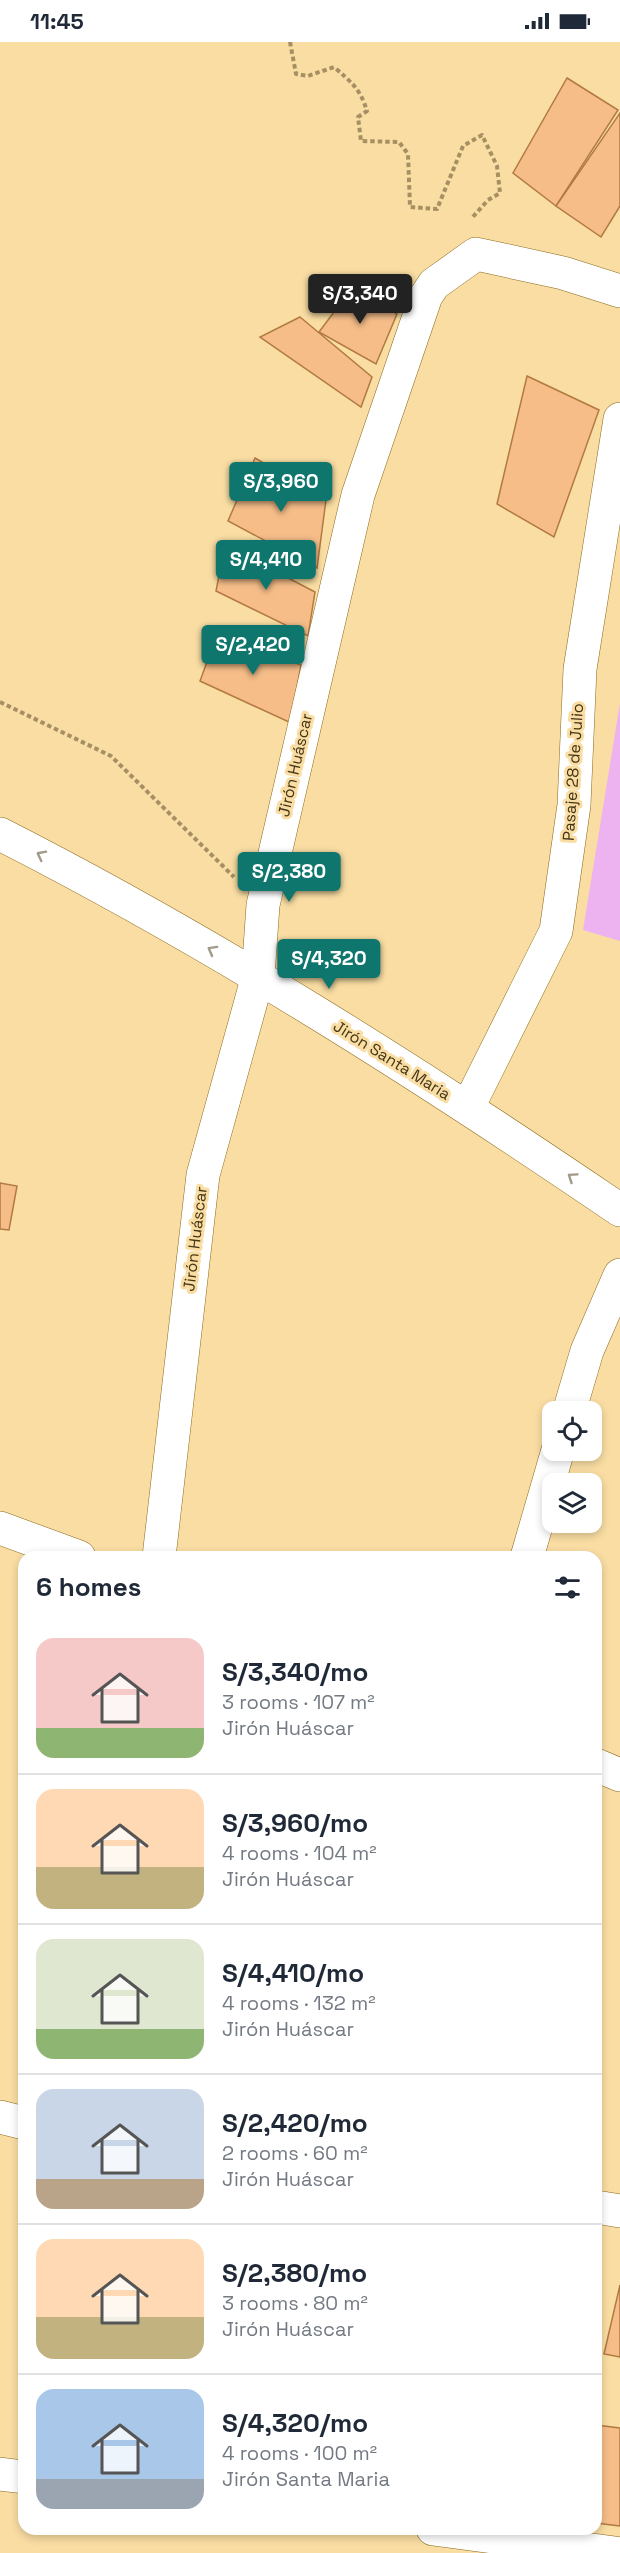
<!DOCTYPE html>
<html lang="en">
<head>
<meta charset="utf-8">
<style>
	body { margin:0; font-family:"Space Grotesk",sans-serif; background:#f2f2f3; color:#1f2937; height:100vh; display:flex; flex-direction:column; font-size:22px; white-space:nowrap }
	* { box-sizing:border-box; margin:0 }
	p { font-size:20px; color:#747a83 }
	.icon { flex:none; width:33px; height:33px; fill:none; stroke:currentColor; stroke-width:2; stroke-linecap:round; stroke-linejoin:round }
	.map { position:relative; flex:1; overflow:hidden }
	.side { position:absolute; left:18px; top:1509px; width:584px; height:984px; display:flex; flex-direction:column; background:#fff; border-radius:18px; box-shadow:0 3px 9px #0003 }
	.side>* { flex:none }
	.fabs { position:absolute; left:542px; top:1359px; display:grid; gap:12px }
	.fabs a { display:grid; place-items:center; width:60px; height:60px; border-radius:12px; background:#fff; box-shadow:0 3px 9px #0003; font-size:30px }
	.price { position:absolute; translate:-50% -51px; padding:0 14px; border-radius:6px; background:#0f766e; color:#fff; font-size:20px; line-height:39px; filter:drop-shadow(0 2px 3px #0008) }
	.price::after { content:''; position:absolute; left:50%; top:36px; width:18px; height:14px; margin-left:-9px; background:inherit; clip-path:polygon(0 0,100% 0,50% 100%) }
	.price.active { background:#222; color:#fff }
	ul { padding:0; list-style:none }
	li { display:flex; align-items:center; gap:18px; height:150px; padding:0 18px }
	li+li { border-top:2px solid #e0e1e3 }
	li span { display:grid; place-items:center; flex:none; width:168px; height:120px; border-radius:18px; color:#555 }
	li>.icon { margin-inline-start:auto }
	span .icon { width:72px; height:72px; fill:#fffc; stroke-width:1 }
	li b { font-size:26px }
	h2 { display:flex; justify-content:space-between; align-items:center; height:72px; padding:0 18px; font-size:26px }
	.status { display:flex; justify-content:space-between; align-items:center; height:42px; padding:0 30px; background:#fff; direction:ltr }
	.status svg { height:16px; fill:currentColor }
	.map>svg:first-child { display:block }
	.park { fill:#edb3f1 }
	.building { fill:#f6bd88; stroke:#b17a41; stroke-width:1.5 }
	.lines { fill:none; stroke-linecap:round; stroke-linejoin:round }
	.minor-casing { stroke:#8b6a1b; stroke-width:34 }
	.path { stroke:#a69063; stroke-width:4; stroke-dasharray:4.5 3; stroke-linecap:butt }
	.minor { stroke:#fff; stroke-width:33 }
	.oneway { stroke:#a19a8a }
	.labels { text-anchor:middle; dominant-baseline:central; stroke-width:6; stroke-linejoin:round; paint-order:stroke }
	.street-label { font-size:16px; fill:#433516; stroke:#f9dda3 }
</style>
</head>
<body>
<div class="status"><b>11:45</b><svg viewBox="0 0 49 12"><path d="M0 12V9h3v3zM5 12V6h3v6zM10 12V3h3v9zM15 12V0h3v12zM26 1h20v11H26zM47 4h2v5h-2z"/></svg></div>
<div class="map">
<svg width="620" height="2511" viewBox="0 0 620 2511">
	<rect width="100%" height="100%" fill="#f9dda3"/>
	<!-- park -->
	<polygon class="park" points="620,661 620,899 583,888"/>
	<!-- building -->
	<g class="building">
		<polygon points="567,36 618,68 556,164 513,131"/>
		<polygon points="620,71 620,164 601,195 556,164"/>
		<polygon points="352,246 397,272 376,322 319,290"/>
		<polygon points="300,275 372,335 361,365 260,295"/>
		<polygon points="527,334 599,368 554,495 497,462"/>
		<polygon points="255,416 326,458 317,526 228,479"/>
		<polygon points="225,503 315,550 308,594 216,549"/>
		<polygon points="218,590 301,623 291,681 200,639"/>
		<polygon points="0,1141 17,1144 9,1188 0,1187"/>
		<polygon points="620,2243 620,2315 604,2312"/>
		<polygon points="596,2383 620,2386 620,2484 596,2481"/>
	</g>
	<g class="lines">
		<!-- minor casing -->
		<g class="minor-casing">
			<g id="minor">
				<path d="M0 792C216 902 420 1032 620 1168"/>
				<polyline points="468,1065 556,889 574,763 580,627 620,377"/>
				<polyline points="569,1370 587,1309 620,1233"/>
				<polyline points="0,1486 79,1515"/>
				<polyline points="159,1515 203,1133 258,934 263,863 358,453 426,254 434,242 476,212 563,231 620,249"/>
				<polyline points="527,1515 558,1408"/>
				<polyline points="596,1723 620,1733"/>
				<polyline points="0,2075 24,2081"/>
				<polyline points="596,2165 620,2169"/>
				<polyline points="0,2432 24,2435"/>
				<polyline points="433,2487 615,2511"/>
			</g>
		</g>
		<!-- path -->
		<g class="path">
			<path d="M290 0 296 32 308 34 334 25C351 40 360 46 367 69L358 75 361 99 399 100 408 112 410 165 437 167 463 104 482 93 497 124 500 151 488 158 471 177"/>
			<polyline points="0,660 111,714 234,835"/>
		</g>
		<!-- minor -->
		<use href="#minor" class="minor"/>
	</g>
	<!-- one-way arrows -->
	<defs><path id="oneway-chevron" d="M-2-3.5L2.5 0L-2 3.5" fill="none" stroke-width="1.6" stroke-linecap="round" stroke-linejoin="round" transform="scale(1.5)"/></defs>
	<g class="oneway">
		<use href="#oneway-chevron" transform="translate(41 813) rotate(-153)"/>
		<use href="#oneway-chevron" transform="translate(212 908) rotate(-151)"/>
		<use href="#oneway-chevron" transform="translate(572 1135) rotate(-146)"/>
	</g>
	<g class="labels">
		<!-- street labels -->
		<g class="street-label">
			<text transform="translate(295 723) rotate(-77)">Jirón Huáscar</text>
			<text transform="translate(573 730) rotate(-86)">Pasaje 28 de Julio</text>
			<text transform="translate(392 1018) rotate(32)">Jirón Santa Maria</text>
			<text transform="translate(195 1197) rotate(-83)">Jirón Huáscar</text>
		</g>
	</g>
</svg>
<div class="fabs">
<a><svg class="icon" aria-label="locate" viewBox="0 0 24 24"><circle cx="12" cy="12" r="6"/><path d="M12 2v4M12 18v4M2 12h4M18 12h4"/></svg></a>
<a><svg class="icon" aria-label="layers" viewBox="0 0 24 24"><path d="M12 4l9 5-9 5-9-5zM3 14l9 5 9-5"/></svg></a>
</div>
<b class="price active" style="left:360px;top:283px">S/3,340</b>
<b class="price" style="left:281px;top:471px">S/3,960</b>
<b class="price" style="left:266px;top:549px">S/4,410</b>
<b class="price" style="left:253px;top:634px">S/2,420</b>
<b class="price" style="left:289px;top:861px">S/2,380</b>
<b class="price" style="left:329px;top:948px">S/4,320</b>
<section class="side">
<h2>6 homes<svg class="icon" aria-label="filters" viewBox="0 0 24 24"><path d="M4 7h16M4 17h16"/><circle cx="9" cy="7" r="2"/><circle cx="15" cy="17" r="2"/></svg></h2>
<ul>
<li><span style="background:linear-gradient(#f6c9c9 75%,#8fb573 0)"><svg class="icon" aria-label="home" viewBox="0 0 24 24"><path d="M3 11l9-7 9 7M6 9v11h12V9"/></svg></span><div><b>S/3,340/mo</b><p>3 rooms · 107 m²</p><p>Jirón Huáscar</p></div></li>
<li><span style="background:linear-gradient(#ffd9b3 65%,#c2b280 0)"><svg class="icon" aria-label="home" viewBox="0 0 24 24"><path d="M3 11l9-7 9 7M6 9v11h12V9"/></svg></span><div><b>S/3,960/mo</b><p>4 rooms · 104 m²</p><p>Jirón Huáscar</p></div></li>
<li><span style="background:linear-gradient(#dfe7d0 75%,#8fb573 0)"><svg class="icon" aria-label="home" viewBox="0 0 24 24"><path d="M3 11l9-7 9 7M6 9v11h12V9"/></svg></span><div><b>S/4,410/mo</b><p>4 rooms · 132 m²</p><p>Jirón Huáscar</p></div></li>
<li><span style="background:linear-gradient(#c9d6e8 75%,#b9a48a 0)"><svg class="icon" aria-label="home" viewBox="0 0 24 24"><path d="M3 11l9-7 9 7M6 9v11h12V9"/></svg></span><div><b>S/2,420/mo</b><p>2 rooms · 60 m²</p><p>Jirón Huáscar</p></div></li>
<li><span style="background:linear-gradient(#ffd9b3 65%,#c2b280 0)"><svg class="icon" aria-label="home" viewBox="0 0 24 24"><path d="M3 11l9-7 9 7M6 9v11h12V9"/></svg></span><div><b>S/2,380/mo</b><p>3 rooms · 80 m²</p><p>Jirón Huáscar</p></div></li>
<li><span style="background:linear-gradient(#a9c7e8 75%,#9aa5b1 0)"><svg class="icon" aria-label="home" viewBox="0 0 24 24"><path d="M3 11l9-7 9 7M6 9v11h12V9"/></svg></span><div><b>S/4,320/mo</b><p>4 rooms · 100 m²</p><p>Jirón Santa Maria</p></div></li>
</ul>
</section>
</div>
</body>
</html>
